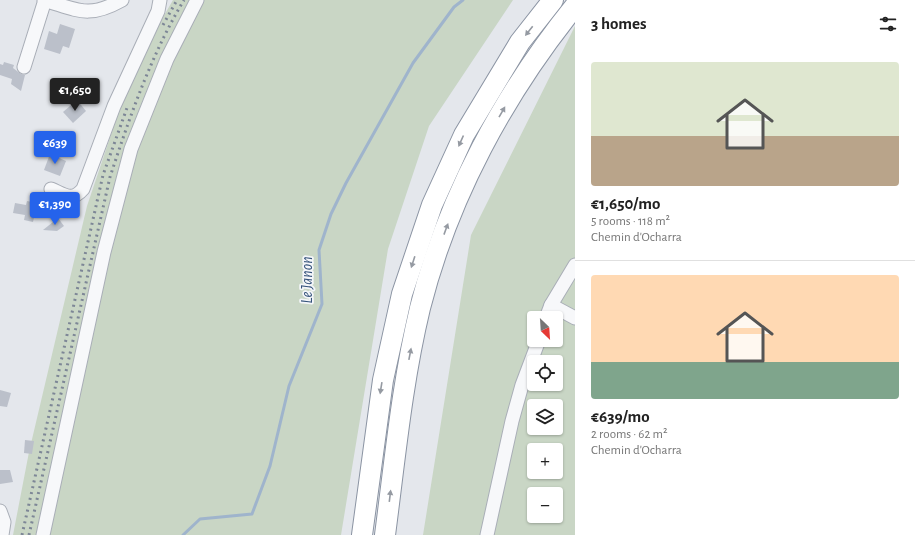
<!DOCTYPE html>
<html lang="en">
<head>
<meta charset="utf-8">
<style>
	body { margin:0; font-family:"Alegreya Sans",sans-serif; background:#f6f6f6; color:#222; height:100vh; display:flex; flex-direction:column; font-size:15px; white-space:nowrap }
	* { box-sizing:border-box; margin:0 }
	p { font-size:13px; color:#767676 }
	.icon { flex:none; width:22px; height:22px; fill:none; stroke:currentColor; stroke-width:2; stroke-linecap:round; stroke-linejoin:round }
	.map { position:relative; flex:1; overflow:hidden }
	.drawer { display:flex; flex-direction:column; background:#fff; width:340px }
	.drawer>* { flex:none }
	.needle { width:26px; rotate:155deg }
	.buttons { position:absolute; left:527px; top:311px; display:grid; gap:8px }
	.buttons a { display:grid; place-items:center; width:36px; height:36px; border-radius:4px; background:#fff; box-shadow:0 1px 3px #0004; font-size:20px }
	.price { position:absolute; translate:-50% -34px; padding:0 9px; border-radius:4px; background:#2563eb; color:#fff; font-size:13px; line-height:26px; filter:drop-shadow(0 1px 2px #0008) }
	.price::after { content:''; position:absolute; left:50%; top:24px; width:12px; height:9px; margin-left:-6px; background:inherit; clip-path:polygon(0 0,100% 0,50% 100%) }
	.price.selected { background:#222; color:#fff }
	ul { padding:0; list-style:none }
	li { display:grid; align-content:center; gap:8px; height:212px; padding:0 16px }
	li+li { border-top:1px solid #e0e0e0 }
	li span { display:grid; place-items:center; height:124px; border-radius:4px; color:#555 }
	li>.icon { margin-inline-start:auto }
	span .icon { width:72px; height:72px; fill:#fffc; stroke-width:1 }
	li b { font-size:17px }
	h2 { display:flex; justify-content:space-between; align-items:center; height:48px; padding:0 16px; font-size:17px }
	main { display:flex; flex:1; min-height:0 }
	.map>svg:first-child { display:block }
	.green { fill:#c9d6c5; fill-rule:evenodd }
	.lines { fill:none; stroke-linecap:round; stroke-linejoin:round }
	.stream { stroke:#9fb4cc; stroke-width:3 }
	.building { fill:#bbc0ca }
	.minor-casing { stroke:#a9aeb7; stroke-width:15 }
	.highway-casing { stroke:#8b94a3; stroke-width:22 }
	.minor { stroke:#f7f8fa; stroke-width:13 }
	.highway { stroke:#fff; stroke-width:20 }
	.rail { stroke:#7d8696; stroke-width:3; stroke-dasharray:2 4; stroke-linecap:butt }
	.oneway { fill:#959aa2 }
	.labels { text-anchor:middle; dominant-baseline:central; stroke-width:3.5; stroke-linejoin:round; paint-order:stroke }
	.water-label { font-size:16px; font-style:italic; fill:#34527a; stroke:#f4f6f9 }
</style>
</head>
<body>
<main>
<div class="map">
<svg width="575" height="535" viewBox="0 0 575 535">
	<rect width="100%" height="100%" fill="#e4e7ec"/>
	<!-- green -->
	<g class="green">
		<polygon points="173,0 513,0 429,126 388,249 341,535 13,535 29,452 87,206 124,96 162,19"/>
		<path d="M575 26V535H423L471 235ZM534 318H556V340H534ZM534 362H556V384H534ZM534 406H556V428H534ZM534 450H556V472H534ZM534 494H556V516H534Z"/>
	</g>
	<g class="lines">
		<!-- stream -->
		<polyline class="stream" points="183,535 200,519 252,514 270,466 289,386 322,304 319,250 331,214 346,183 413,63 454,7 463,0"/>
	</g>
	<!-- building -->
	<g class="building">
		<polygon points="60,24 75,29 69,48 63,46 60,54 44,49 49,31 57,34"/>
		<polygon points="4,62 14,65 13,68 21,74 25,75 21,91 11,84 12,79 0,75 0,64 3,65"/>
		<polygon points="77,100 86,111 73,123 63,112"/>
		<polygon points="50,154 66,161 60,176 44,170"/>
		<polygon points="27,201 37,203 33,222 24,220 25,215 13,213 15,203 26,205"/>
		<polygon points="58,218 64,226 57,231 43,230"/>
		<polygon points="0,390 11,393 7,407 0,406"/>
		<polygon points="25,440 34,441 32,454 24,453"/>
		<polygon points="0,470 10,470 13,482 0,484"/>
	</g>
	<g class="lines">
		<!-- minor casing -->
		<g class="minor-casing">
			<g id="minor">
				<path d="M44 0C78 10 88 19 122 0"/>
				<polyline points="24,67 45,0"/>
				<path d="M51 189C65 195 72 202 83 189L114 106 158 11 160 0"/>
				<polyline points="551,305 575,318"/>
				<polyline points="546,318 551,305 575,265"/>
				<polyline points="0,511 4,522 2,535"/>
				<polyline points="43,535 104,252 131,149 167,59 197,0"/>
				<polyline points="487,535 512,421 522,385 539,340"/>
			</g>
		</g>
		<!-- highway casing -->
		<g class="highway-casing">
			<g id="highway">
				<polyline points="362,535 383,380 402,294 432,205 464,135 520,42 553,0"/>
				<path d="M385 535C395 459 402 383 420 308 448 197 504 94 575 6"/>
			</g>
		</g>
		<!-- minor -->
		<use href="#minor" class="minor"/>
		<!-- highway -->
		<use href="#highway" class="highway"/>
		<!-- rail -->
		<g class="rail">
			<polyline points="163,25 177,0"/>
			<polyline points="22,535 103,175 128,105"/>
			<path d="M29 535 110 177C130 116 151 55 184 0"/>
		</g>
	</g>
	<!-- one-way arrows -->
	<defs><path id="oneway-solid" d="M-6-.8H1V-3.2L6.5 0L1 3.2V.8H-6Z"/></defs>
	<g class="oneway">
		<use href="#oneway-solid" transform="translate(529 31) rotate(128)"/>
		<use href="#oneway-solid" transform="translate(502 112) rotate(-60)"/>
		<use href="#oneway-solid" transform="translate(461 141) rotate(114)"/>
		<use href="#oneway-solid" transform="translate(446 229) rotate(-70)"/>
		<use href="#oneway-solid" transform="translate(413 262) rotate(108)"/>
		<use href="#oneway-solid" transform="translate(410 354) rotate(-79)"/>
		<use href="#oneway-solid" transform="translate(381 388) rotate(99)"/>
		<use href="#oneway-solid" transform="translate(390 496) rotate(-83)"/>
	</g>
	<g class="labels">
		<!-- water labels -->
		<g class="water-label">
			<text transform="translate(307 280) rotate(-90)">Le Janon</text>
		</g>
	</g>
</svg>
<div class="buttons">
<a><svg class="needle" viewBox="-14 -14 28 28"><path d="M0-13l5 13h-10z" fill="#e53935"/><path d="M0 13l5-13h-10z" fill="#767676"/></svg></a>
<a><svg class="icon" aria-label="locate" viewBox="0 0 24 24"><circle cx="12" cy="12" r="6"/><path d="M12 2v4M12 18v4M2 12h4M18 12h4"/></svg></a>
<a><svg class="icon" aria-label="layers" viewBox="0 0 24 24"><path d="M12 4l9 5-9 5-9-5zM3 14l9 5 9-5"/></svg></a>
<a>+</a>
<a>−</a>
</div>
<b class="price selected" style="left:75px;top:112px">€1,650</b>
<b class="price" style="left:55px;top:165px">€639</b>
<b class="price" style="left:55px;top:226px">€1,390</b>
</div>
<section class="drawer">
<h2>3 homes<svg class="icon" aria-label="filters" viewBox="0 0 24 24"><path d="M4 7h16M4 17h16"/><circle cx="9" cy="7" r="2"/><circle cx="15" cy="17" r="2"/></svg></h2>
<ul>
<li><span style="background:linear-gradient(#dfe7d0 60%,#b9a48a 0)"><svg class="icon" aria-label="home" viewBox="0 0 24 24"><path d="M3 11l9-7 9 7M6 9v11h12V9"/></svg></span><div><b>€1,650/mo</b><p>5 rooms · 118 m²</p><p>Chemin d'Ocharra</p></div></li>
<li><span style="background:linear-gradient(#ffd9b3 70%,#7fa58c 0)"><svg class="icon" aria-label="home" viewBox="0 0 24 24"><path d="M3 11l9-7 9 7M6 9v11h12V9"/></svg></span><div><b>€639/mo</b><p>2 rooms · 62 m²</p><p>Chemin d'Ocharra</p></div></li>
</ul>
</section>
</main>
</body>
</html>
